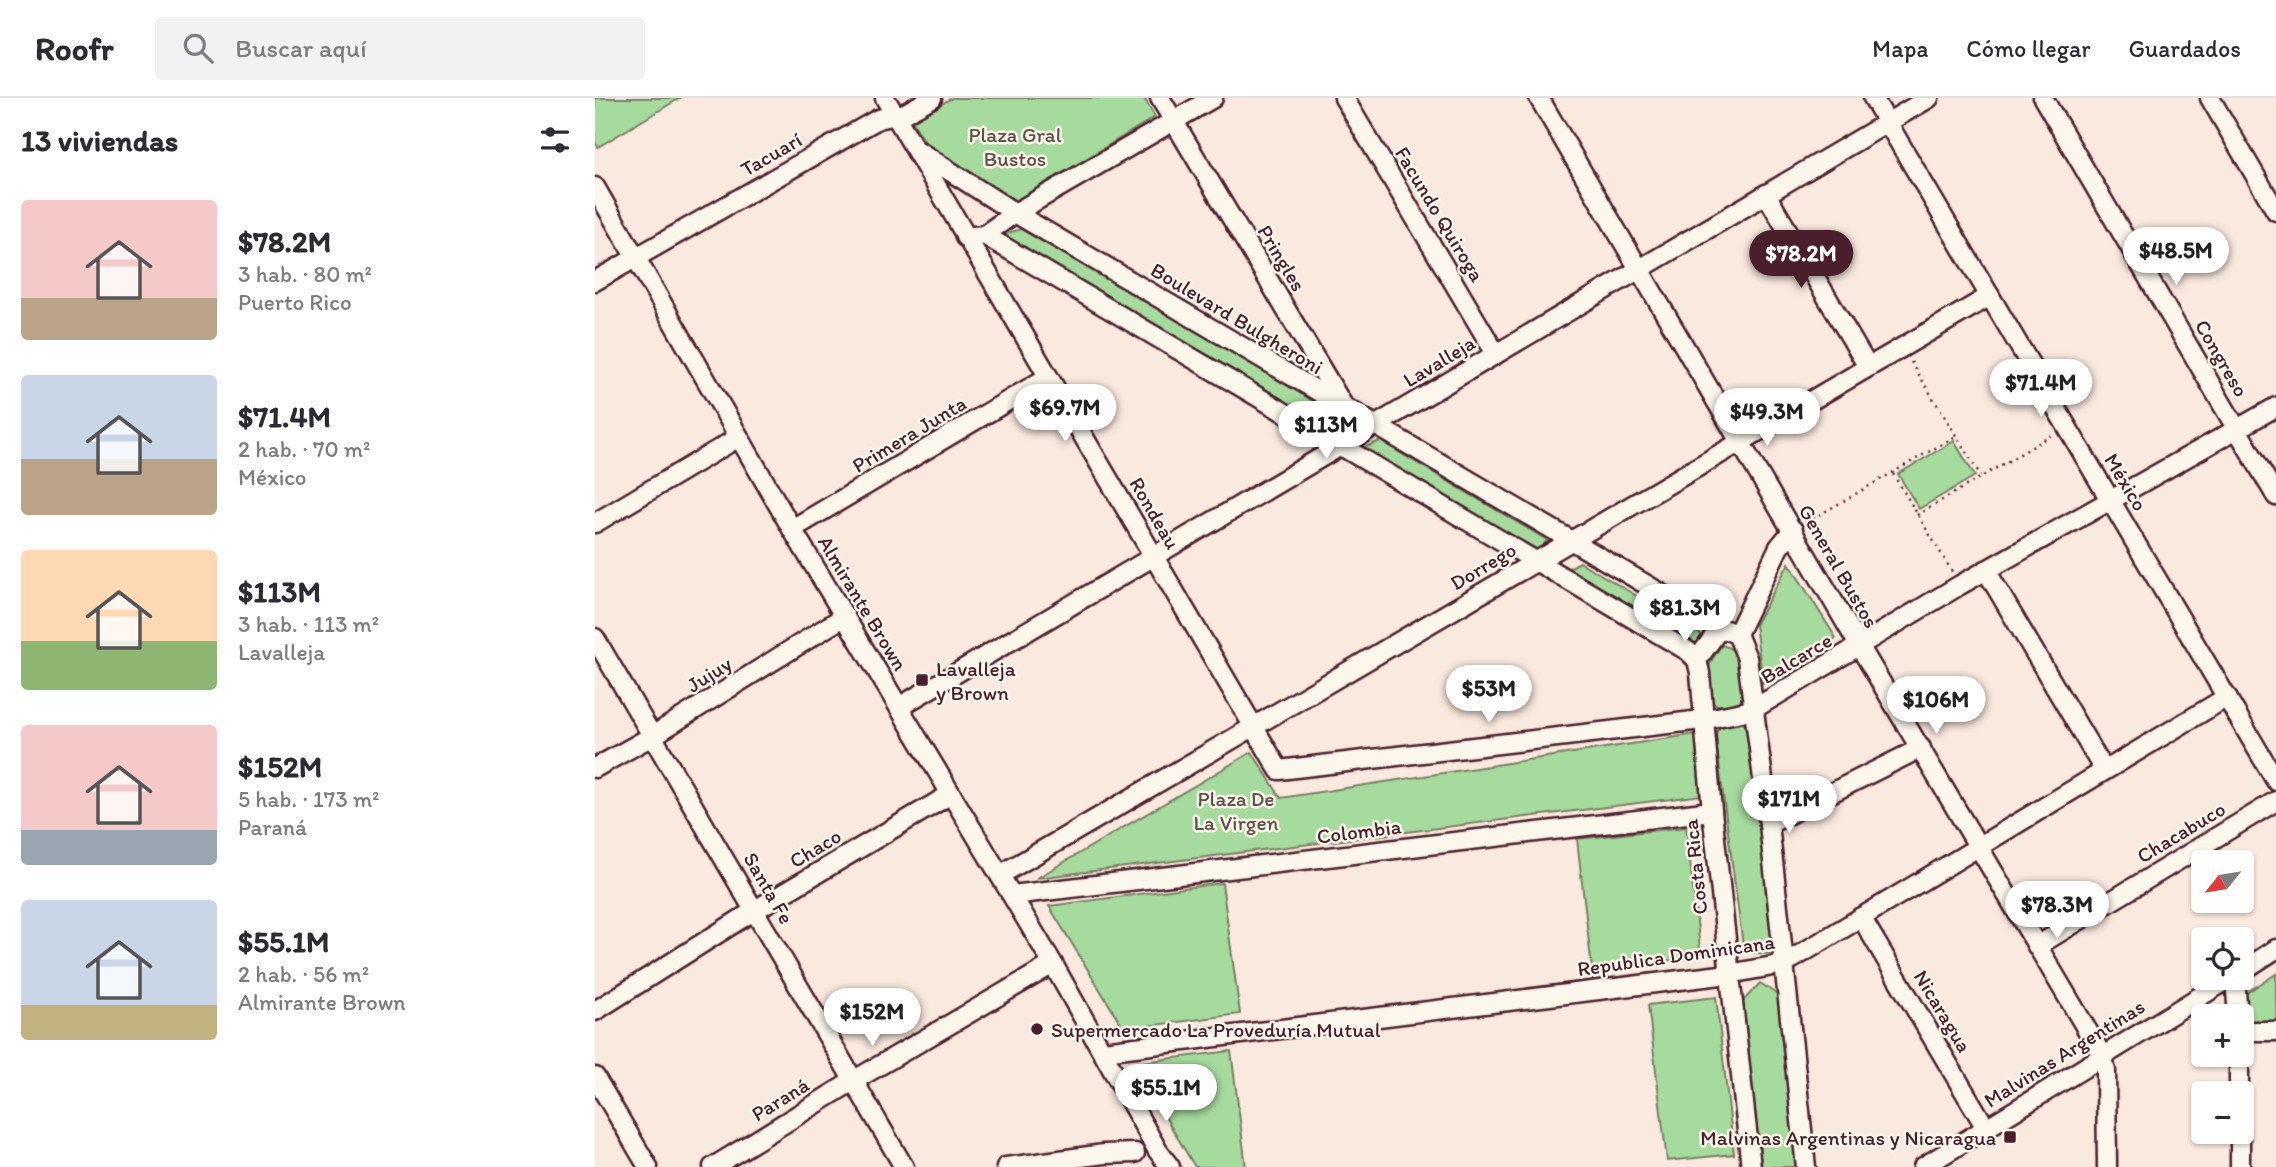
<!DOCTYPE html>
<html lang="es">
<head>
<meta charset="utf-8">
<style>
	body { margin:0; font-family:Itim,sans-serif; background:#f2f2f3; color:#2b2b33; height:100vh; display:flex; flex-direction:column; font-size:26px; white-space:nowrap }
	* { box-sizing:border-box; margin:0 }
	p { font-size:23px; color:#7c7c81 }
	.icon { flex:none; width:38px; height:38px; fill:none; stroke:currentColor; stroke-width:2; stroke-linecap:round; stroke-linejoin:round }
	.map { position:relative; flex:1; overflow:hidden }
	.drawer { display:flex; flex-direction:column; background:#fff; width:595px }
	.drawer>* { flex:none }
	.needle { width:46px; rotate:240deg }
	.fabs { position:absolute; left:1596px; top:752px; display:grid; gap:14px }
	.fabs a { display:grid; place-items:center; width:63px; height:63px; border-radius:7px; background:#fff; box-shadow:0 2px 5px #0004; font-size:35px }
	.price { position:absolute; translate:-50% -60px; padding:0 16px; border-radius:24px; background:#fff; color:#222; font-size:23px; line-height:46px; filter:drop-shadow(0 2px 4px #0008) }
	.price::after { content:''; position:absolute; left:50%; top:42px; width:21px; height:16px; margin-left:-10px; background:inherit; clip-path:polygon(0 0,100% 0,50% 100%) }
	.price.active { background:#4a1f2b; color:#fff }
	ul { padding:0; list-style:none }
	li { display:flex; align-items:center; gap:21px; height:175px; padding:0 21px }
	li span { display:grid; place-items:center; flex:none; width:196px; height:140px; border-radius:7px; color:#555 }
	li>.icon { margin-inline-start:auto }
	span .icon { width:84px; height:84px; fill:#fffc; stroke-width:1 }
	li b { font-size:30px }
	h2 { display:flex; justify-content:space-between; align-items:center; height:84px; padding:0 21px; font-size:30px }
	header { display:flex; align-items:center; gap:42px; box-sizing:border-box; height:98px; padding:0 35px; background:#fff; border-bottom:2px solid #e1e1e2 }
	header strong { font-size:33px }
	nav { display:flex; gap:38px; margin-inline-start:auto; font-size:24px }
	.search { width:490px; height:63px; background:#f2f2f3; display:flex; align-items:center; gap:18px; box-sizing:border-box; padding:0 24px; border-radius:7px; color:#7c7c81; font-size:26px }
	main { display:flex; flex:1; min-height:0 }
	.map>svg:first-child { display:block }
	.green { fill:#a6db9e; stroke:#787d64; stroke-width:2 }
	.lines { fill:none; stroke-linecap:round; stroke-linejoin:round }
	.minor-casing { stroke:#4a1f2b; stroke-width:23 }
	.path { stroke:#4a1f2b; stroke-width:2.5; stroke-dasharray:2 5; stroke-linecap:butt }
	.minor { stroke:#fbf7ec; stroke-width:18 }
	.poi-dot { fill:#4a1f2b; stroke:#fbf7ec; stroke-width:2.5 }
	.labels { text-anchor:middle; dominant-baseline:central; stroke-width:5; stroke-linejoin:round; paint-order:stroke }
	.park-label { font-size:21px; fill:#614e48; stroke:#fbf7ec }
	.street-label { font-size:21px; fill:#4a1f2b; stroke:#fbf7ec }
	.poi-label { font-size:21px; fill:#4a1f2b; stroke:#fbf7ec; text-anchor:start }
</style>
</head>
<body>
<header>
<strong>Roofr</strong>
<div class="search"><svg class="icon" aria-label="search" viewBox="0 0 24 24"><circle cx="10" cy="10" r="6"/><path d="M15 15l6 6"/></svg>Buscar aquí</div>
<nav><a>Mapa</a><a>Cómo llegar</a><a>Guardados</a></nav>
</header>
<main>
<section class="drawer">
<h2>13 viviendas<svg class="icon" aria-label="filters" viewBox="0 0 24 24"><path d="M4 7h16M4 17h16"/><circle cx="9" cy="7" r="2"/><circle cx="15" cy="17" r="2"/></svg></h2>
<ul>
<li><span style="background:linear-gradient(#f6c9c9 70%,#b9a48a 0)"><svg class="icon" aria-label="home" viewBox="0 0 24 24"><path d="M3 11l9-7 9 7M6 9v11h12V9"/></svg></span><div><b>$78.2M</b><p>3 hab. · 80 m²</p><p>Puerto Rico</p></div></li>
<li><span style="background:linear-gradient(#c9d6e8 60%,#b9a48a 0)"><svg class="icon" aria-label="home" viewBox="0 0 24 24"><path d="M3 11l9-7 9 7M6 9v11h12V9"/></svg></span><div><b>$71.4M</b><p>2 hab. · 70 m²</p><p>México</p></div></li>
<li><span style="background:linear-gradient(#ffd9b3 65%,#8fb573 0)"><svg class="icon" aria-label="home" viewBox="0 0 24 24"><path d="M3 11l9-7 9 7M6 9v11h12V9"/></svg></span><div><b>$113M</b><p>3 hab. · 113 m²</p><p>Lavalleja</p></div></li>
<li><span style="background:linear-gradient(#f6c9c9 75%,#9aa5b1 0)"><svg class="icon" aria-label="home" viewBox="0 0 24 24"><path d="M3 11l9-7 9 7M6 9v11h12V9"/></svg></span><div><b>$152M</b><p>5 hab. · 173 m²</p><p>Paraná</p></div></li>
<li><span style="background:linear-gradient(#c9d6e8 75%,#c2b280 0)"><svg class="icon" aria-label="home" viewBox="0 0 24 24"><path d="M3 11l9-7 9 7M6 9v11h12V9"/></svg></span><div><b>$55.1M</b><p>2 hab. · 56 m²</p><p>Almirante Brown</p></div></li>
</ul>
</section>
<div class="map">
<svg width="1681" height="1069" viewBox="0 0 1681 1069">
	<rect width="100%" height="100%" fill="#fae9de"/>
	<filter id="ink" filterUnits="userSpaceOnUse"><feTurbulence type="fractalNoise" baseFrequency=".0143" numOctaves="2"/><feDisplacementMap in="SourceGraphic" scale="14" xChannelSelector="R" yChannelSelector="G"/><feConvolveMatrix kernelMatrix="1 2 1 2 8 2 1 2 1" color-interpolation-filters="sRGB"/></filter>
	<g filter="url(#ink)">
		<!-- green -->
		<g class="green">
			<polygon points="0,0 85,0 3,49 0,44"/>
			<polygon points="357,0 549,0 560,19 421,103 336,53 317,23"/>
			<polygon points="426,131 730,309 729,329 407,137"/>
			<polygon points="785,343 952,442 943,455 766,351"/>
			<polygon points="1359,343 1380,378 1324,411 1303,376"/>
			<polygon points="985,464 1110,539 1104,550 968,473"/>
			<polygon points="1194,465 1241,540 1168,585 1160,527"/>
			<path d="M1127 547C1133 549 1138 551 1141 556 1146 565 1149 598 1144 607H1122L1115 602C1113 576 1109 569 1127 547Z"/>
			<polygon points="1136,623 1147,624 1155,631 1185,851 1174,856 1151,854 1148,848 1120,636 1125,629"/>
			<polygon points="1101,636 1108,697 442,780 657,654 686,700"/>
			<polygon points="1091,729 1106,859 997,871 982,741"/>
			<polygon points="627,785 645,916 529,931 454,808"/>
			<polygon points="1681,876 1681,924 1651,925 1651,895"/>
			<polygon points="1165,885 1186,899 1203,1069 1166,1069 1148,903"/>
			<polygon points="1121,899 1139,1056 1072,1063 1053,907"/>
			<polygon points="636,953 651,1069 600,1069 538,965"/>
		</g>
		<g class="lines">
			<!-- minor casing -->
			<g class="minor-casing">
				<g id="minor">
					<polyline points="290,0 684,672 1107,622 1157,612 1365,487 1681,309"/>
					<polyline points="565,0 749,309 746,349"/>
					<polyline points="749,0 901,256"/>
					<polyline points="944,0 1265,549 1507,957 1511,973 1512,1069"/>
					<polyline points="1278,0 1681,683"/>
					<polyline points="1448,0 1681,398"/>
					<polyline points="1615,0 1681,113"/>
					<polyline points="322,52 420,115 1125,530"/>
					<polyline points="0,89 197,431 458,866 563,1053 575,1069"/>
					<polyline points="1171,96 1273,269"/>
					<polyline points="389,137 420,115 618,0"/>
					<polyline points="370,139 389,137 1093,553 1102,562"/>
					<polyline points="0,183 283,21 310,15 337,0"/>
					<polyline points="0,425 144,339"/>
					<polyline points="197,431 453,279"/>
					<polyline points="1391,472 1509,672"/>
					<polyline points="1142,536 1184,449 1198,432"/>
					<polyline points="0,540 309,1069"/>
					<polyline points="304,609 1334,0"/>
					<polyline points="0,670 59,637 250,518"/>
					<polyline points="1174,726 1326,650"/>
					<polyline points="405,777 1395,198"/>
					<polyline points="417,797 1117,713"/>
					<polyline points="1266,819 1391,1030"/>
					<polyline points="1442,848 1681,703"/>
					<polyline points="1647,873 1681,851"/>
					<polyline points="1640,880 1643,919"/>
					<polyline points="0,913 160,812 356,696"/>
					<polyline points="1647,933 1681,933"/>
					<polyline points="508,953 1134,876 1189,866 1632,599"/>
					<polyline points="1644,957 1644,996"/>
					<polyline points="0,979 53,1069"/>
					<polyline points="1645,1034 1645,1069"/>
					<polyline points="118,1069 258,983 458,866"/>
					<polyline points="411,1069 509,1056 540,1055"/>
					<polyline points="1156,1069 1117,713 1105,575 1102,562 1125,530 1142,536 1152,560 1174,726 1211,1069"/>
					<polyline points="1328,1069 1635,880"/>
				</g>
			</g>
			<!-- path -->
			<g class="path">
				<polyline points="1316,264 1386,378"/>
				<polyline points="1298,376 1358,475"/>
				<polyline points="1322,417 1457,337"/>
				<polyline points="1212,424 1361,338"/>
			</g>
			<!-- minor -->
			<use href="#minor" class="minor"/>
		</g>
	</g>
	<!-- markers -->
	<g class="poi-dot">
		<rect x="320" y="575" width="14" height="14" rx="3.5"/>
		<circle cx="442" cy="931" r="7"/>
		<rect x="1408" y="1032" width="14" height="14" rx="3.5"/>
	</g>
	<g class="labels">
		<!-- park labels -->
		<g class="park-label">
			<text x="420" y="36">Plaza Gral<tspan x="420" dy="24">Bustos</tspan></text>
			<text x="641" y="700">Plaza De<tspan x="641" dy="24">La Virgen</tspan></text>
		</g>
		<!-- street labels -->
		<g class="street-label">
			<text transform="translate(176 56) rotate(-30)">Tacuarí</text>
			<text transform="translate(845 116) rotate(59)">Facundo Quiroga</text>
			<text transform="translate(687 160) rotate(59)">Pringles</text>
			<text transform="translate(642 220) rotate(31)">Boulevard Bulgheroni</text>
			<text transform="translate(1627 260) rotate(60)">Congreso</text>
			<text transform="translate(844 263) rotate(-31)">Lavalleja</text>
			<text transform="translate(314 336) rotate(-31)">Primera Junta</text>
			<text transform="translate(1531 384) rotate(59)">México</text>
			<text transform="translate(560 415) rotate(60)">Rondeau</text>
			<text transform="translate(888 468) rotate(-31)">Dorrego</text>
			<text transform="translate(1244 468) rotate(60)">General Bustos</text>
			<text transform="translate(268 505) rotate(59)">Almirante Brown</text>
			<text transform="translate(1201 560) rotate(-31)">Balcarce</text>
			<text transform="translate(114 576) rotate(-32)">Jujuy</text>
			<text transform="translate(764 733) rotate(-7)">Colombia</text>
			<text transform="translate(1586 734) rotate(-31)">Chacabuco</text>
			<text transform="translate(220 750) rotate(-31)">Chaco</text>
			<text transform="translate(1100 769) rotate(-96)">Costa Rica</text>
			<text transform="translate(174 790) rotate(60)">Santa Fe</text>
			<text transform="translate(1081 857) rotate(-8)">Republica Dominicana</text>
			<text transform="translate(1348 913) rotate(59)">Nicaragua</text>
			<text transform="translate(1469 955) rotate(-32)">Malvinas Argentinas</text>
			<text transform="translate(185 1001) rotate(-32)">Paraná</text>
		</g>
		<!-- poi labels -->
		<g class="poi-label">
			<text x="341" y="570">Lavalleja<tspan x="341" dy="24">y Brown</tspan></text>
			<text x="456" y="931">Supermercado La Proveduría Mutual</text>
			<text x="1401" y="1039" text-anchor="end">Malvinas Argentinas y Nicaragua</text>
		</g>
	</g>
</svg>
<div class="fabs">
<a><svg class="needle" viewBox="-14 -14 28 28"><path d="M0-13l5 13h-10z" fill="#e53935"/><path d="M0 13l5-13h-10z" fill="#7c7c81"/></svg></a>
<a><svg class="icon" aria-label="locate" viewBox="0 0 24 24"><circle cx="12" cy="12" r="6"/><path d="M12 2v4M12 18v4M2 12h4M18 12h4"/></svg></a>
<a>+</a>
<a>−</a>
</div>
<b class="price" style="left:1581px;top:189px">$48.5M</b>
<b class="price active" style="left:1206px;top:192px">$78.2M</b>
<b class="price" style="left:1446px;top:321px">$71.4M</b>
<b class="price" style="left:470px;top:346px">$69.7M</b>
<b class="price" style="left:1172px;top:350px">$49.3M</b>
<b class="price" style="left:731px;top:363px">$113M</b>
<b class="price" style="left:1090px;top:546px">$81.3M</b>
<b class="price" style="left:894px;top:627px">$53M</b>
<b class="price" style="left:1341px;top:638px">$106M</b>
<b class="price" style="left:1194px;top:737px">$171M</b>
<b class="price" style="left:1462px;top:843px">$78.3M</b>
<b class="price" style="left:277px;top:950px">$152M</b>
<b class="price" style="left:571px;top:1026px">$55.1M</b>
</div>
</main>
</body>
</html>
